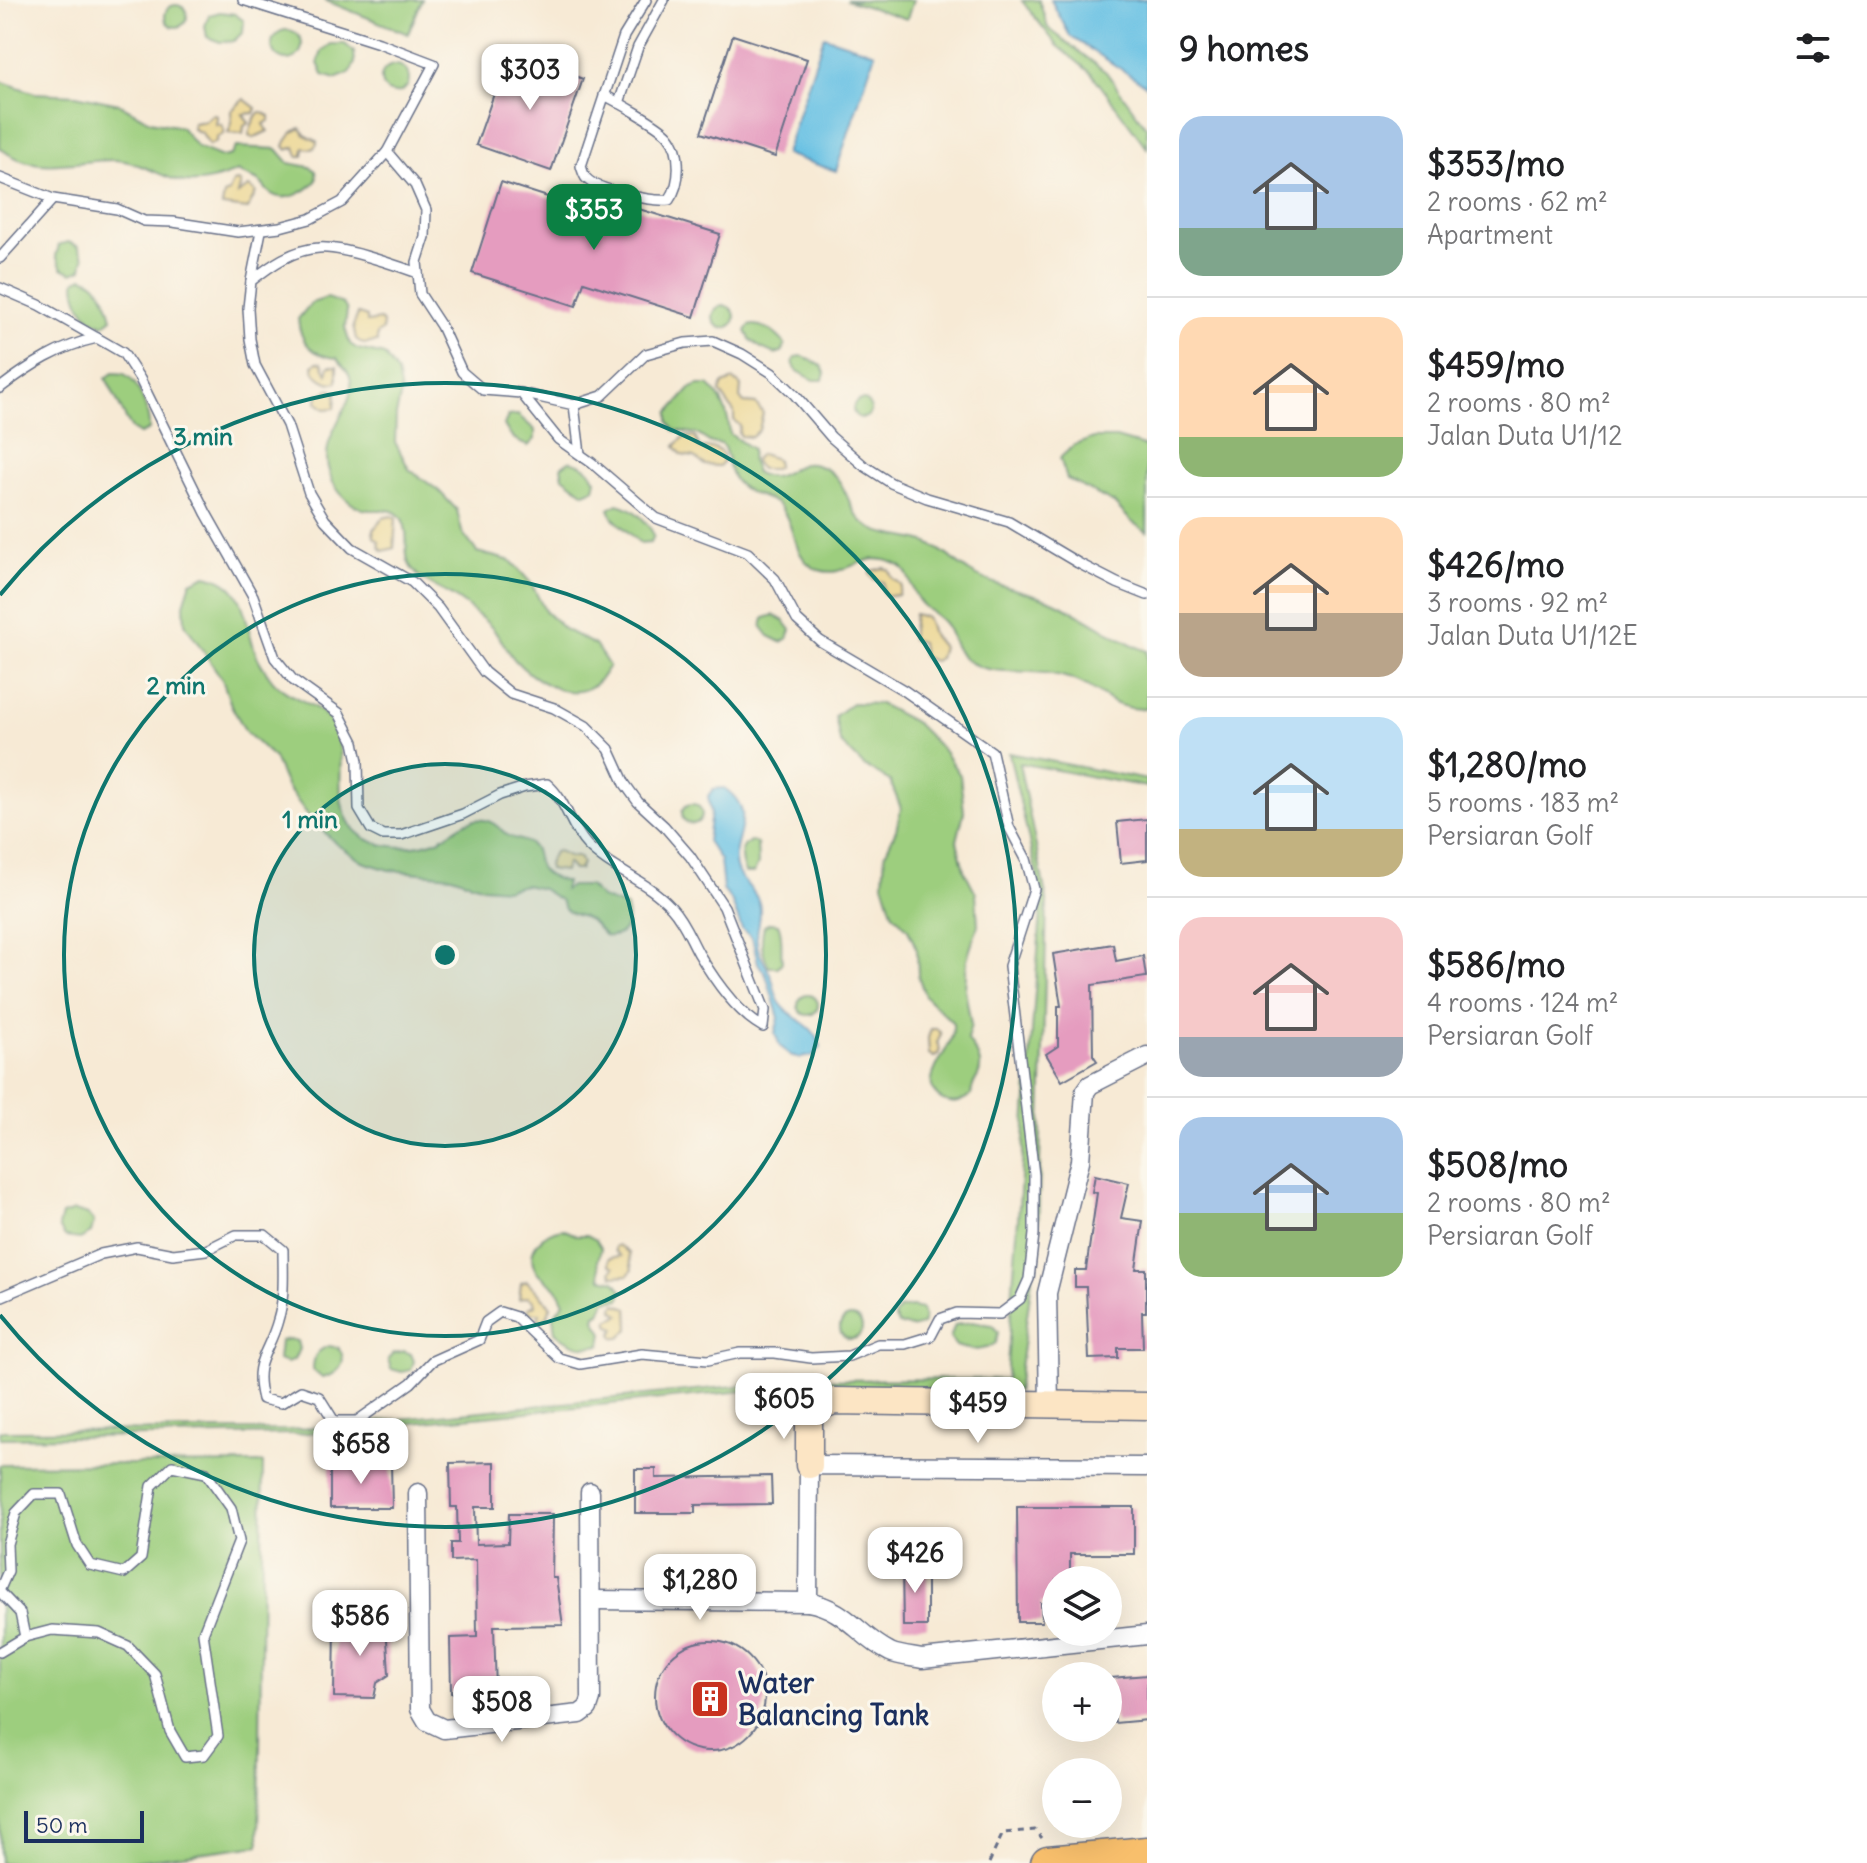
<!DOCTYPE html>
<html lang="en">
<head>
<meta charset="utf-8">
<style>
	body { margin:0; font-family:Delius,sans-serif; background:#f2f2f2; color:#202124; height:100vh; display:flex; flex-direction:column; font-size:30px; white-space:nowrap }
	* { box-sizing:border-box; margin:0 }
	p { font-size:26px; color:#757577 }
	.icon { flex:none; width:44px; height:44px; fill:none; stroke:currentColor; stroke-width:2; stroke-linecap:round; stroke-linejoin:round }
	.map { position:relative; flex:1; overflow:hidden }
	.panel { display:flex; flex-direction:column; background:#fff; width:720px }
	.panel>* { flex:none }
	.fabs { position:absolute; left:1042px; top:1566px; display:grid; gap:16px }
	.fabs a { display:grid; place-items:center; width:80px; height:80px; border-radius:50%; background:#fff; box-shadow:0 8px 32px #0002; font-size:40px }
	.scale { position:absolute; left:24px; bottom:20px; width:120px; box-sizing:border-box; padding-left:8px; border:4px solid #1b2f5e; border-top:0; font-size:22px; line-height:28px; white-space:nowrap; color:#1b2f5e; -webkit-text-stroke:6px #fbf7ec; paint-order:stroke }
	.price { position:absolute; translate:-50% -68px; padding:0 18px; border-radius:16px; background:#fff; color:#222; font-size:26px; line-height:52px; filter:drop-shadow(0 2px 4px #0008) }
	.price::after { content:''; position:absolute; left:50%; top:48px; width:24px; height:18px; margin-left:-12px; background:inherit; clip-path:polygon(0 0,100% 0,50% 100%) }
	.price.selected { background:#0b8043; color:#fff }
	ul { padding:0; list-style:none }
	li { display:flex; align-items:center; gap:24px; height:200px; padding:0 32px }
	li+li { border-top:2px solid #e0e0e0 }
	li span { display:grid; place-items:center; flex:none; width:224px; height:160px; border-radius:24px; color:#555 }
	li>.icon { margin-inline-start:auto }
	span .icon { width:96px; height:96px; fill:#fffc; stroke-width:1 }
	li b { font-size:34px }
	h2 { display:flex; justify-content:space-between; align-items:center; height:96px; padding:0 32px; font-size:34px }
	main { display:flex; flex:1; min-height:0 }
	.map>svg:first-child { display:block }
	.green { fill:#9dce7e; stroke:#5c7e6e; stroke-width:2 }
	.sand { fill:#eeda9e; stroke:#84847e; stroke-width:2 }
	.water { fill:#65c0e3; stroke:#4078a0; stroke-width:2 }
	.building { fill:#e59cbf }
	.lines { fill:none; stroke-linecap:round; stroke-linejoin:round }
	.lane-casing { stroke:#687088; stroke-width:12 }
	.street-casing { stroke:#687088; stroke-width:21 }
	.secondary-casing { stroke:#687088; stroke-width:29 }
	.highway-casing { stroke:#687088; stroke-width:37 }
	.path { stroke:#687088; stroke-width:3; stroke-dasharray:6 6; stroke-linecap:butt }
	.lane { stroke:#fff; stroke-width:9 }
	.street { stroke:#fff; stroke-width:18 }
	.secondary { stroke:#fce5c4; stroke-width:26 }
	.highway { stroke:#f8bf6c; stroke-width:34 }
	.ring { fill:none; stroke:#0f766e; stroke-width:4 }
	.labels { text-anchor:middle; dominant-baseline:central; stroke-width:6; stroke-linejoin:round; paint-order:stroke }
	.poi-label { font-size:28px; font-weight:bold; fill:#1b2f5e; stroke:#fbf7ec; text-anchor:start }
	.centre { fill:#0f766e; stroke:#fbf7ec; stroke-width:4 }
	.ring-label { font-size:24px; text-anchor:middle; font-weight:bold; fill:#0f766e; stroke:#fbf7ec; stroke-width:6; stroke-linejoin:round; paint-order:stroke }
</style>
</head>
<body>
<main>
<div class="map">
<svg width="1147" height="1863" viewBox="0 0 1147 1863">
	<rect width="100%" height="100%" fill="#fbf7ec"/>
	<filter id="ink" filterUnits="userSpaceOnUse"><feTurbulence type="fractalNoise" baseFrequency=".0125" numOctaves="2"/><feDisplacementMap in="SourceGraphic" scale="16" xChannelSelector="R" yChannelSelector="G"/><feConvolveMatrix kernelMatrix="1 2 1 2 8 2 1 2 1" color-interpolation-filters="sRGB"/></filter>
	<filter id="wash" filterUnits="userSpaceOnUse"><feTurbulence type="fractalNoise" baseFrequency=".006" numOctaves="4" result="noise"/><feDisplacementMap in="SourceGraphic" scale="32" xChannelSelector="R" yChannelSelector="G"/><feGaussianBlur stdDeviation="1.8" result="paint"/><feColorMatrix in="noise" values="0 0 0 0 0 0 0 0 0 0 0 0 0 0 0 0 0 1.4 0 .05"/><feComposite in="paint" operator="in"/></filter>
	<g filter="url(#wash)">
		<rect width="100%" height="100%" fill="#f7ead5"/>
		<!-- green -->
		<g class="green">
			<polygon points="324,0 422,0 408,34"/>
			<polygon points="846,0 913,0 907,19"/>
			<polygon points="1039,0 1048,28 1106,72 1147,128 1147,148 1092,74 1057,45 1022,1"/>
			<circle cx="176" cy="16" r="11"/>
			<polygon points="220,12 235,14 244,21 243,32 234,41 220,42 207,37 205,26 209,15"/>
			<circle cx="287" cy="45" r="15"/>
			<polygon points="331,44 345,44 354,52 355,63 350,73 335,79 323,75 318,63 322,51"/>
			<circle cx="395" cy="79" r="14"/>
			<path d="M0 81 35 93 76 95 119 104 150 121 181 127 197 147 222 157 231 155 236 147 277 149 289 163 310 167 316 171 317 180C306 192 286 204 270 193 266 190 264 186 261 183 254 177 245 177 238 171 221 178 204 184 184 182 163 179 140 160 113 160 74 160 34 176 0 148Z"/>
			<polygon points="68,242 78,246 84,258 82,269 72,273 62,268 56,256 59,245"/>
			<path d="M83 277C102 283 107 299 112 318L103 325C85 319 75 300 75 281Z"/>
			<path d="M327 298 343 304 347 310 345 328 350 344 358 349 384 355 397 373 401 393 396 415 395 442 409 469 439 491 457 510 462 532 477 552 511 561 531 583 545 611 564 629 595 645 609 666C605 671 600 681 594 685 568 703 532 679 514 659 504 646 497 630 484 620 475 613 465 604 455 598 440 588 414 580 408 561 404 547 410 533 402 519 394 506 381 511 369 510 352 509 335 491 330 475 315 434 359 407 350 377 349 371 340 364 337 358 313 356 300 343 298 319L311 303Z"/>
			<circle cx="724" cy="317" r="11"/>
			<path d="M750 325C764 324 777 334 785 344L782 352 775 354 761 348 750 339 746 331Z"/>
			<polygon points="803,356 822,366 825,373 823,380 814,380 796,370 793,362 796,357"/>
			<path d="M113 373C117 373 123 373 126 375 140 383 150 416 149 430L140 434 132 429 126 419 106 378Z"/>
			<path d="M698 385H708C722 396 729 416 730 434L752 449 751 460 756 473C761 475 767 477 773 477 793 475 796 455 824 468 849 480 846 511 866 525 885 538 910 535 930 544 945 552 956 563 970 572 995 587 1024 590 1050 600 1084 614 1113 638 1147 651V709C1115 709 1112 700 1087 686 1077 680 1063 676 1052 674 1024 668 982 679 960 654 952 645 951 630 943 622 936 614 926 610 920 602 911 592 910 572 900 566 864 545 848 580 819 570 790 559 797 523 778 505 768 496 749 497 736 482 726 470 730 456 722 444L711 443 697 434 674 430 669 422V413L691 388Z"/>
			<circle cx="862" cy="409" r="9"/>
			<path d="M518 415 535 430V439L528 446C516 442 509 436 504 425L508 416Z"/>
			<polygon points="1094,438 1116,438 1147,447 1147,532 1132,522 1114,503 1067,479 1060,458 1074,445"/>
			<path d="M569 461C583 464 589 468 596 480L594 489 584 493 563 477 561 467Z"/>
			<path d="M618 504C634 508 646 520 654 535L651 542 640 543 613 518 609 509Z"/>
			<path d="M206 575C250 584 243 623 257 656 260 663 265 670 270 677 286 701 323 701 335 729 349 762 329 800 354 829 373 851 415 850 440 839 454 832 466 817 484 820 496 822 500 830 509 836 518 841 529 839 535 850 536 853 537 858 538 862 541 875 554 878 566 882L564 890 571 886H589L601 898 626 907C631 924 625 938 606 936 600 932 597 926 592 922 580 912 566 918 561 901L542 889 525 885 507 889 483 887 452 876 389 870 363 862 336 844 308 815 286 786 274 758 246 732 231 705 222 679 185 624 184 604 191 582Z"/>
			<polygon points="774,615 784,621 791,630 788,638 781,642 769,636 762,627 764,618"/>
			<path d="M852 703 880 704 916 723 942 749 960 775 964 812 957 841 964 870 976 893 978 925 967 959 965 989 971 1025 967 1039C974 1050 985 1062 978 1076 974 1083 972 1086 971 1095 961 1102 953 1106 941 1099 916 1083 948 1054 952 1036 953 1032 953 1028 953 1023L925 996 918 975 917 950 908 929 892 912 883 883 885 854 896 830 901 808 890 781 864 766 840 742 835 716Z"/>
			<polygon points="1009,753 1147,780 1147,787 1019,763 1047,901 1038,1234 1017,1391 796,1386 297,1434 0,1438 0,1431 290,1430 796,1380 1006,1379 1042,898"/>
			<circle cx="692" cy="814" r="10"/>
			<path d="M751 841 757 843 758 864 754 873H745C740 861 738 847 751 841Z"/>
			<path d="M770 923 778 924C784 936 780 950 782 962L778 967H769C762 952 760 943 764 926Z"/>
			<circle cx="808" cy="1005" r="10"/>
			<polygon points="74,1211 88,1215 94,1222 91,1233 80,1239 65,1237 59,1227 62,1215"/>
			<path d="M562 1229 576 1235H587L596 1240 601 1248 598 1261 601 1278 615 1281 622 1290 620 1299 605 1301 600 1313 596 1315 595 1320 603 1333 601 1345C581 1349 571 1345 555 1332L553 1316 564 1303C561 1297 559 1290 554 1286 548 1280 540 1277 535 1269 525 1248 544 1232 562 1229Z"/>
			<polygon points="911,1307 922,1309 924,1317 922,1325 911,1328 898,1324 894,1317 899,1309"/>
			<circle cx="851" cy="1328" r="11"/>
			<path d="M971 1322 992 1325 998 1332 996 1343C982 1352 972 1351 956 1346L950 1338 955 1325Z"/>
			<polygon points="289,1339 297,1341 299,1349 294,1360 287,1363 278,1360 280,1341"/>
			<path d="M329 1346 339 1348C349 1364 337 1375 322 1378L313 1370C313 1357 317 1350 329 1346Z"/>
			<polygon points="404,1351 411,1354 414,1361 411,1370 402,1372 391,1369 388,1359 394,1353"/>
			<polygon points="263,1463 259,1845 121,1863 0,1863 0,1465"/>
		</g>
		<!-- sand -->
		<g class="sand">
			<polygon points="244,99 256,108 254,113 243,114 249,123 244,126 243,134 228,133 232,123 231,111"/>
			<path d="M261 112 270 116V120L264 124 268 131 253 138 249 135C250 128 255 115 261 112Z"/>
			<polygon points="213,114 217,116 216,125 221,124 224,130 223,134 217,137 216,142 209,145 202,133 193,129 193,123 205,121"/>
			<path d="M301 128 305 135 317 141V144L313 149 304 148 303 156H298L295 147 287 150 284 146C286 139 294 130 301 128Z"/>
			<polygon points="238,181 241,183 238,194 249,187 256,192 248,209 222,206 224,195 229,192 233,182"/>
			<polygon points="358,314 367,317 367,322 380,320 383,323 382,331 377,334 377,342 363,344 356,339 353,326"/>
			<path d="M317 362 322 363 327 374 329 366H337V382C327 385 314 376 313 366Z"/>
			<polygon points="734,380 741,386 740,398 744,403 756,404 763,413 759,430 752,437 741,436 739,433 740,426 734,420 734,412 720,392 723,384"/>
			<polygon points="327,390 332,390 336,393 335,408 325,409 317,402 318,394 325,393"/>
			<path d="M685 436 695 437 700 448C711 449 715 445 723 455V462L719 466 705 465 694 457 682 455 675 446Z"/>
			<polygon points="761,454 776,459 777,467 774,469 760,469 754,462 755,458"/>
			<polygon points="391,516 396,517 394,548 383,551 380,547 379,541 374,537 373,530 383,518"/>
			<polygon points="884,568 889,570 892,578 901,585 898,595 887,596 883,592 883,582 873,579 870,575 870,571"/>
			<polygon points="914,614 926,617 933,636 942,647 939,658 934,661 923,657 921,642 911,639"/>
			<polygon points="558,851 570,857 579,857 582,863 579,870 573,870 567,863 564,871 549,869 548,864 554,852"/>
			<polygon points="931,1029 937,1029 941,1034 937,1043 940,1049 938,1055 934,1057 929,1054 928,1038"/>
			<polygon points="618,1245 629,1253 632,1270 628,1275 613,1276 611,1271 614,1267 609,1264 609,1258 621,1256 615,1251 615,1247"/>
			<polygon points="527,1281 551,1306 547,1317 542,1320 538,1319 540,1313 529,1313 528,1308 535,1305 534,1301 528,1297 519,1299 521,1283"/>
			<polygon points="616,1304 628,1308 629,1329 620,1338 615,1338 612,1334 616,1328 610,1326 608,1320 620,1315 613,1309"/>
		</g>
		<!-- water -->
		<g class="water">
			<polygon points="1051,0 1147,0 1147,86 1070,36"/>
			<polygon points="824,36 875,53 836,171 785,154"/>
			<path d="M724 788C764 815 724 845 738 873 744 884 756 891 759 903 763 916 756 927 757 940 757 954 765 962 770 974 775 983 774 994 780 1003 793 1022 814 1022 821 1047L813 1056 800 1058 790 1055 780 1046 775 1033 779 1018 766 975 758 963 752 938 742 929 731 900 723 890 720 860 707 841 711 813 708 796 713 789Z"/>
		</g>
		<g id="blocks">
			<!-- building -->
			<g class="building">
				<polygon points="733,35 807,59 775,157 701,133"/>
				<polygon points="508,54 583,79 551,171 476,145"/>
				<polygon points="501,182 622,221 626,205 720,234 694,317 584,282 576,306 472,273"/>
				<polygon points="1147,819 1147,860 1121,863 1117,822"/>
				<polygon points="1113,944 1116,961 1143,956 1146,977 1092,985 1093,1055 1097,1061 1062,1081 1046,1054 1058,1046 1058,1006 1061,1006 1053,954"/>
				<polygon points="1095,1175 1129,1183 1121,1218 1143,1221 1136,1269 1146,1269 1146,1312 1142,1312 1143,1348 1118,1348 1118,1358 1089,1359 1086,1287 1075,1287 1075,1270 1086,1270 1097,1193 1092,1192"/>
				<polygon points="495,1462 495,1507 475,1507 476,1544 508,1543 509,1514 553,1514 552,1578 556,1578 563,1625 494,1626 496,1691 451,1693 450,1638 477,1637 476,1560 451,1561 451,1543 458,1543 457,1507 451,1507 450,1463"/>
				<polygon points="330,1463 391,1463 392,1508 330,1508"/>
				<polygon points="635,1469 656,1469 656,1478 771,1476 772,1504 695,1505 695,1513 635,1513"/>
				<polygon points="1017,1507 1134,1507 1134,1554 1070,1554 1070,1580 1056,1580 1056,1603 1041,1603 1042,1622 1018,1622"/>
				<polygon points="902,1564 927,1564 927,1626 903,1626"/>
				<polygon points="335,1620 386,1621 389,1675 377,1683 374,1698 334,1697"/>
				<circle cx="710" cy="1696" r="55"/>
				<polygon points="1147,1675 1147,1720 1115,1723 1111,1678"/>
			</g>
		</g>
	</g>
	<g filter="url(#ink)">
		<use href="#blocks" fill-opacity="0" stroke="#687088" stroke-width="2"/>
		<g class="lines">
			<!-- lane casing -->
			<g class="lane-casing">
				<g id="lane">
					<path d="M604 95C618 102 658 124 668 135 682 151 681 184 669 200 653 202 596 190 586 178 584 176 582 169 581 166L624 36 646 0"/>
					<polyline points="619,103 638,47 664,0"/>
					<polyline points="0,178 53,199 117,209 144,221 173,222 238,232 280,227 310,219 342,202 387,152 434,64 379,43 243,0"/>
					<polyline points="0,258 53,199"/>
					<polyline points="251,281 261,231"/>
					<polyline points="0,288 39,305 97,338"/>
					<path d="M0 388C30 365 60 346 97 338L123 353 140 379 206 513 253 596 275 658 293 680 339 713 354 742 358 761 359 809 371 829 383 835H401L463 814 500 795 525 787 547 784C567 801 570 827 587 845 611 870 648 881 671 907 684 921 690 938 699 954 715 981 736 1012 763 1027L765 1010 724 907 690 856 664 826 638 802 625 784 609 749 586 726 554 708 511 694 484 672 438 608 412 582 352 548 325 520 309 493 287 425 255 365 250 339 248 308 251 281C270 266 293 249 319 248 342 246 395 265 418 273"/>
					<polyline points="521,393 574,405 602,396 646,354 685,343 713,341 742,354 772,373 795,395 831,437 863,465 891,483 927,498 1009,522 1078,563 1117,583 1147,595"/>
					<polyline points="574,405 580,454"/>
					<path d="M0 1297 101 1254 137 1247 173 1254 206 1250 236 1235H265L283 1250C283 1272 285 1298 278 1320 269 1354 252 1360 262 1399L281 1403 301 1391 319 1397 334 1421H357L411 1383 432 1361 479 1340 486 1322 500 1312 516 1317 559 1358 580 1364 642 1354 708 1360 740 1353H775L811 1358 849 1356 878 1344H905L931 1336 940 1319 957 1313 1000 1314 1020 1299 1029 1279 1034 1234V1175L1009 966 1034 889 1026 859 1009 827 992 752 905 691 820 641 797 620 775 579 748 553 656 518 592 463 558 439 521 393 483 390 462 372 441 326 420 294 417 262 425 237 426 210 415 185 387 152"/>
					<polyline points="0,1589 8,1571 7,1544 16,1513 34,1494 61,1494 77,1545 90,1565 124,1573 141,1558 152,1486 172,1466 206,1473 231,1508 239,1541 203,1633 218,1736 204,1755 185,1757 170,1731 155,1674 128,1646 99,1633 52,1630 25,1637"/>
					<polyline points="0,1592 20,1613 25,1637 0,1652"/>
				</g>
			</g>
			<!-- street casing -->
			<g class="street-casing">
				<g id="street">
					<polyline points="1049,1405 1047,1293 1080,1161 1085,1092 1090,1085 1147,1056"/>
					<polyline points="418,1493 420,1709 427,1721 444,1729 580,1714 588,1708 591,1699 590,1492"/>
					<path d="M592 1600 808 1602C847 1609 858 1636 890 1652 899 1656 912 1657 922 1659L1147 1635"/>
					<polyline points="808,1602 809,1465 1147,1467"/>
				</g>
			</g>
			<!-- secondary casing -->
			<g class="secondary-casing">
				<polyline id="secondary" points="809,1465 809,1416 818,1407 834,1401 1147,1406"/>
			</g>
			<!-- highway casing -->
			<g class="highway-casing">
				<polyline id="highway" points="1048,1863 1147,1854"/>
			</g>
			<!-- path -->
			<polyline class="path" points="989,1863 1003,1833 1035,1830 1042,1838"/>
			<!-- lane -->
			<use href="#lane" class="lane"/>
			<!-- street -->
			<use href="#street" class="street"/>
			<!-- secondary -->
			<use href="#secondary" class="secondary"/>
			<!-- highway -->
			<use href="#highway" class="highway"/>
		</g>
	</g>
	<!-- distance rings -->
	<circle cx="445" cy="955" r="191" fill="#0f766e" fill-opacity=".12"/>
	<g class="ring">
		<circle cx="445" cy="955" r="191"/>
		<circle cx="445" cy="955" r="381"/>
		<path d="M0 595A572 572 0 1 1 0 1315"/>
	</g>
	<!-- icons -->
	<defs>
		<g id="building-square" transform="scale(2)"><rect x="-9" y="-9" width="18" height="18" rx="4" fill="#c8321e" stroke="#fbf7ec"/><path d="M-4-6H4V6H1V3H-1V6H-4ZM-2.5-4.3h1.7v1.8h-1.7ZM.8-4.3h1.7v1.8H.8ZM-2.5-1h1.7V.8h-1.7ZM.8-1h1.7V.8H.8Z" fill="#fff"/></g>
	</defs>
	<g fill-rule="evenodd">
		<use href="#building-square" x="710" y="1699"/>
	</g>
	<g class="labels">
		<!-- poi labels -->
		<g class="poi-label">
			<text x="738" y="1683">Water<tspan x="738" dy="32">Balancing Tank</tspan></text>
		</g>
	</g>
	<circle cx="445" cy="955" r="12" class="centre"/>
	<g class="ring-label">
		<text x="203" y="445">3 min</text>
		<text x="176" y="694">2 min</text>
		<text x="310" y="828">1 min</text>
	</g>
</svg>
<div class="fabs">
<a><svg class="icon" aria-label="layers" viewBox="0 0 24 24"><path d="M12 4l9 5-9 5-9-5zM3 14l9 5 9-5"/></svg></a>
<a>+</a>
<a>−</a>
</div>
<div class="scale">50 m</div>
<b class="price" style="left:530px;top:112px">$303</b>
<b class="price selected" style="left:594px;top:252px">$353</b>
<b class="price" style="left:784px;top:1441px">$605</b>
<b class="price" style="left:978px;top:1445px">$459</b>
<b class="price" style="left:361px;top:1486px">$658</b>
<b class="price" style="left:915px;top:1595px">$426</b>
<b class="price" style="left:700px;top:1622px">$1,280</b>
<b class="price" style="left:360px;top:1658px">$586</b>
<b class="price" style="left:502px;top:1744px">$508</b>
</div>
<section class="panel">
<h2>9 homes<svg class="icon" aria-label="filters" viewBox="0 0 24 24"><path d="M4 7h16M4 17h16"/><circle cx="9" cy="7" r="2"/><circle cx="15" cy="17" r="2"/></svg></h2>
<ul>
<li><span style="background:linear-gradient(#a9c7e8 70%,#7fa58c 0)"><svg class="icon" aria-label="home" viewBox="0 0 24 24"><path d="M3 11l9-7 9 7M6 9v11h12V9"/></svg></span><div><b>$353/mo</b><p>2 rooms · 62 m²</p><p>Apartment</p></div></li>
<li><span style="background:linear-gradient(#ffd9b3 75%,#8fb573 0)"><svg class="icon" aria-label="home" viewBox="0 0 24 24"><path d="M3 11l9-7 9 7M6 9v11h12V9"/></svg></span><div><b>$459/mo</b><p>2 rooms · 80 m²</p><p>Jalan Duta U1/12</p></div></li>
<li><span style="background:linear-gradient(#ffd9b3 60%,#b9a48a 0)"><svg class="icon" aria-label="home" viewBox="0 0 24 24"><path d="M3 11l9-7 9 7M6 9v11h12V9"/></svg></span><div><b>$426/mo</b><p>3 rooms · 92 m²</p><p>Jalan Duta U1/12E</p></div></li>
<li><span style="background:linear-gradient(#bfe0f5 70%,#c2b280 0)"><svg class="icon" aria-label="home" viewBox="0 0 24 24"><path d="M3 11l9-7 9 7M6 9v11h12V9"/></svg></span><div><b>$1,280/mo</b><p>5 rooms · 183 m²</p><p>Persiaran Golf</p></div></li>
<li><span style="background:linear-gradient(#f6c9c9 75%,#9aa5b1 0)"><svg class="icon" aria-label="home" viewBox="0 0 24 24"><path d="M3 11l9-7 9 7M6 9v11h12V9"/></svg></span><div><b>$586/mo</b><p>4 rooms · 124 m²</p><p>Persiaran Golf</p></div></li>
<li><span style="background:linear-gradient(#a9c7e8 60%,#8fb573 0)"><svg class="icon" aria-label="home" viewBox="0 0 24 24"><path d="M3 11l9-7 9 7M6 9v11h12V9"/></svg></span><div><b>$508/mo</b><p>2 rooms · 80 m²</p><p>Persiaran Golf</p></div></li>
</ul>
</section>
</main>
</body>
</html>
